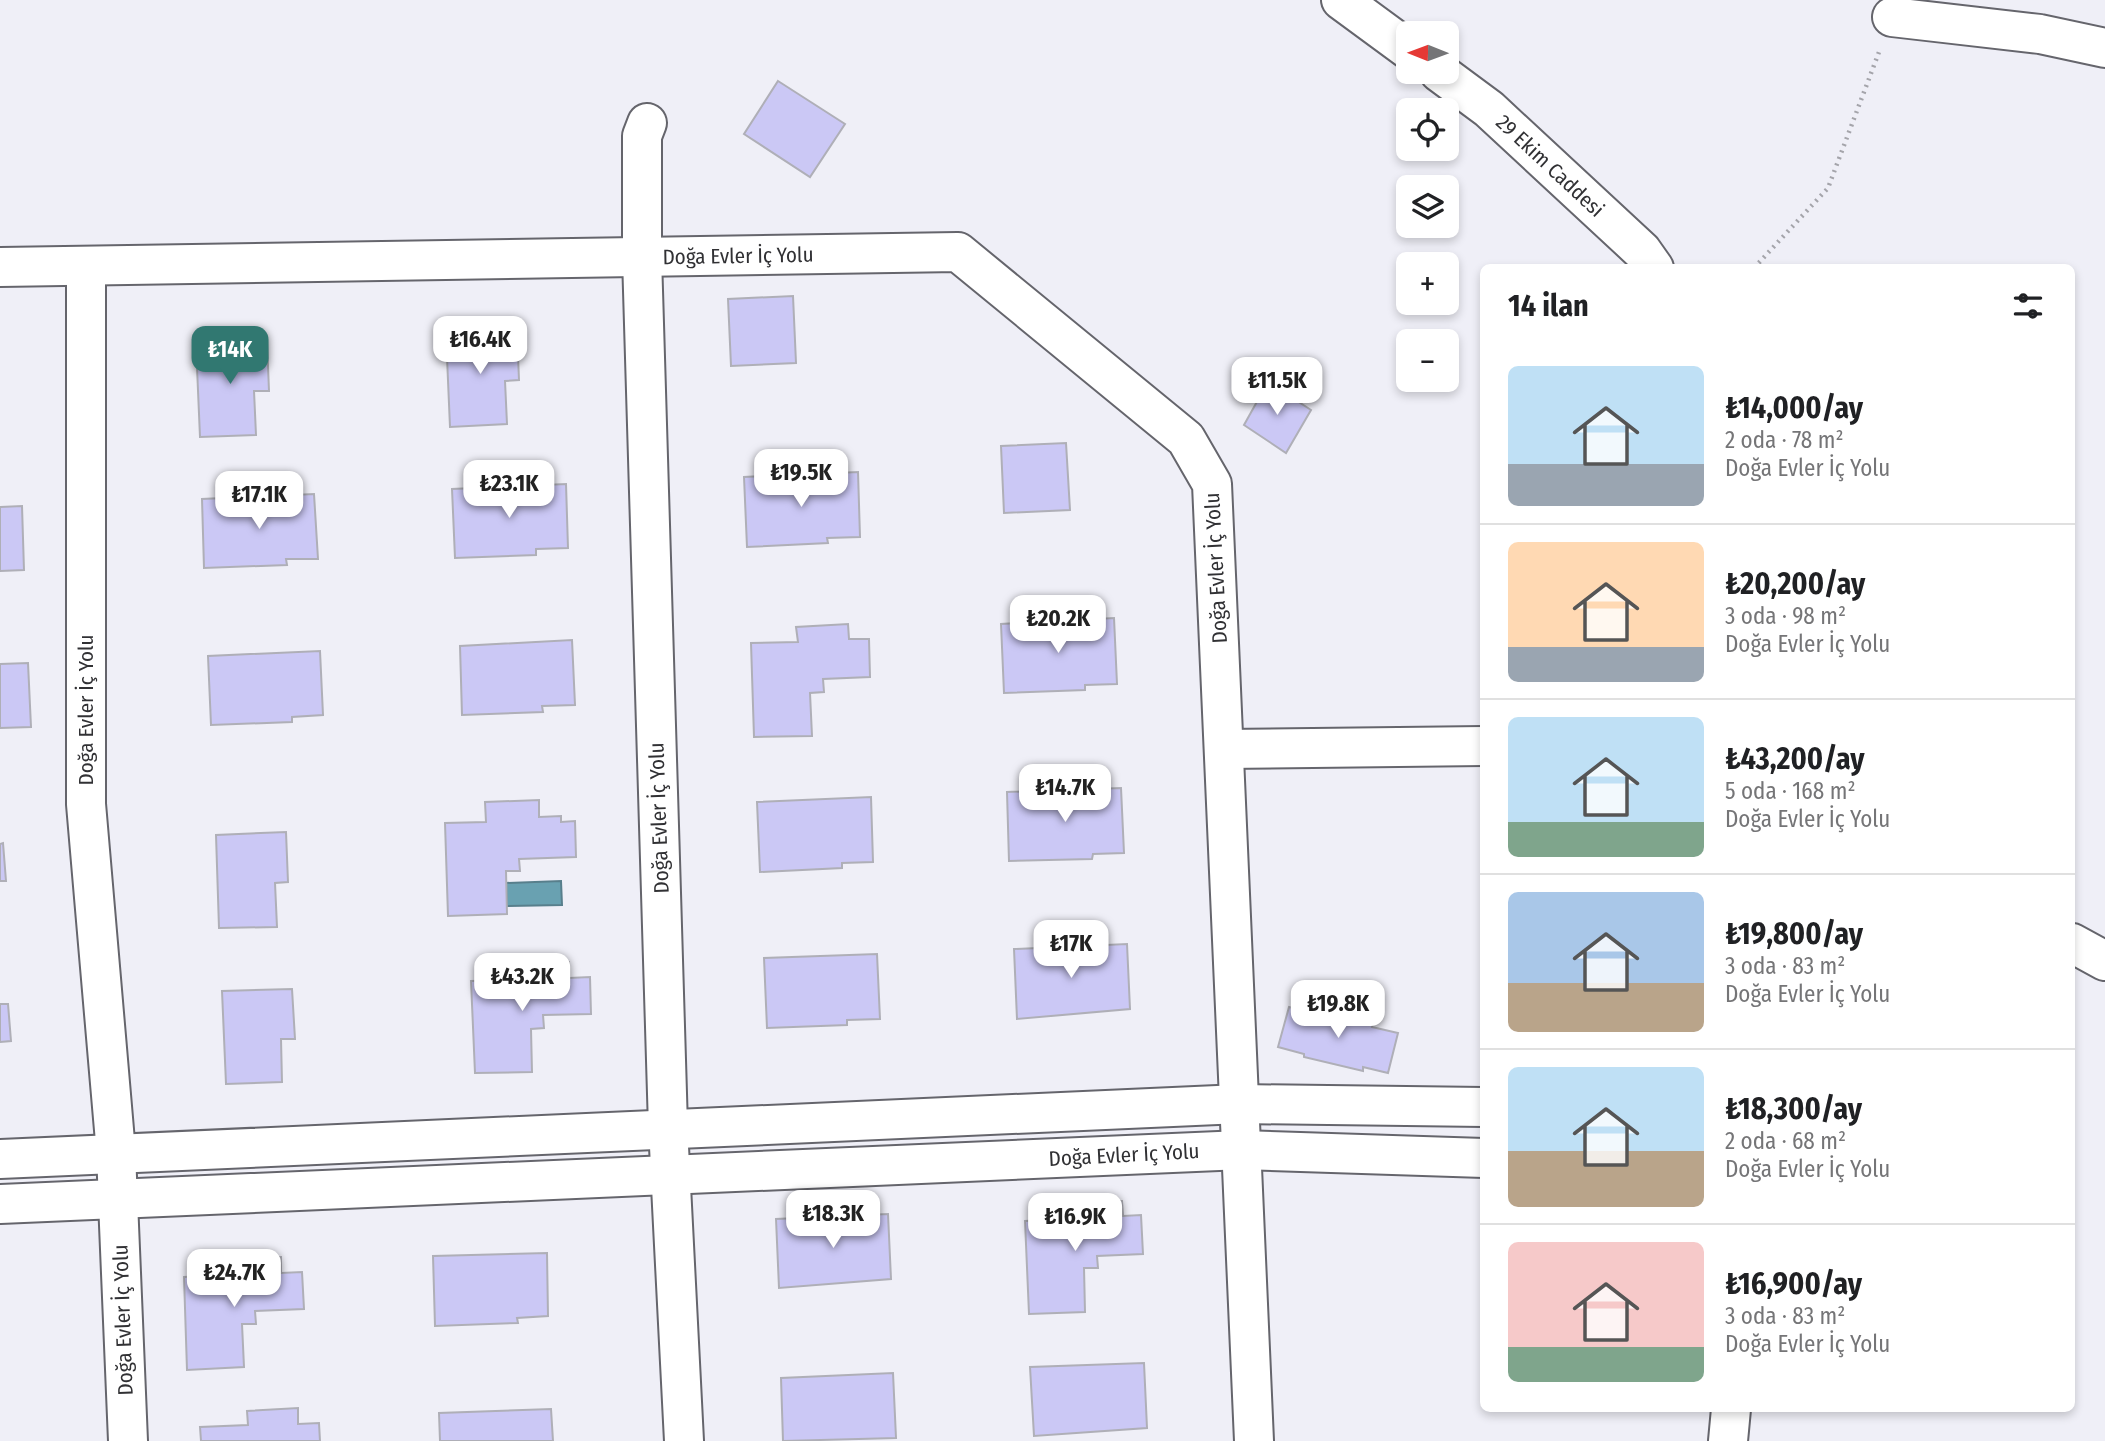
<!DOCTYPE html>
<html lang="tr">
<head>
<meta charset="utf-8">
<style>
	body { margin:0; font-family:"Fira Sans Condensed",sans-serif; background:#f2f2f2; color:#202124; height:100vh; display:flex; flex-direction:column; font-size:26px; white-space:nowrap }
	* { box-sizing:border-box; margin:0 }
	p { font-size:23px; color:#757577 }
	.icon { flex:none; width:38px; height:38px; fill:none; stroke:currentColor; stroke-width:2; stroke-linecap:round; stroke-linejoin:round }
	.map { position:relative; flex:1; overflow:hidden }
	.sheet { position:absolute; left:1480px; top:264px; width:595px; height:1148px; display:flex; flex-direction:column; background:#fff; border-radius:10px; box-shadow:0 4px 10px #0003 }
	.sheet>* { flex:none }
	.needle { width:46px; rotate:271deg }
	.controls { position:absolute; left:1396px; top:21px; display:grid; gap:14px }
	.controls a { display:grid; place-items:center; width:63px; height:63px; border-radius:10px; background:#fff; box-shadow:0 4px 10px #0003; font-size:35px }
	.price { position:absolute; translate:-50% -60px; padding:0 16px; border-radius:14px; background:#fff; color:#222; font-size:23px; line-height:46px; filter:drop-shadow(0 2px 4px #0008) }
	.price::after { content:''; position:absolute; left:50%; top:42px; width:21px; height:16px; margin-left:-10px; background:inherit; clip-path:polygon(0 0,100% 0,50% 100%) }
	.price.current { background:#317871; color:#fff }
	ul { padding:0; list-style:none }
	li { display:flex; align-items:center; gap:21px; height:175px; padding:0 28px }
	li+li { border-top:2px solid #e0e0e0 }
	li span { display:grid; place-items:center; flex:none; width:196px; height:140px; border-radius:10px; color:#555 }
	li>.icon { margin-inline-start:auto }
	span .icon { width:84px; height:84px; fill:#fffc; stroke-width:1 }
	li b { font-size:30px }
	h2 { display:flex; justify-content:space-between; align-items:center; height:84px; padding:0 28px; font-size:30px }
	.map>svg:first-child { display:block }
	.water { fill:#69a1b1; stroke:#587f8c; stroke-width:2 }
	.building { fill:#cbc8f5; stroke:#afafb7; stroke-width:2 }
	.lines { fill:none; stroke-linecap:round; stroke-linejoin:round }
	.minor-casing { stroke:#65656c; stroke-width:42 }
	.path { stroke:#a4a4aa; stroke-width:4.5; stroke-dasharray:2 5; stroke-linecap:butt }
	.minor { stroke:#fff; stroke-width:38 }
	.labels { text-anchor:middle; dominant-baseline:central; stroke-width:5; stroke-linejoin:round; paint-order:stroke }
	.street-label { font-size:21px; fill:#313134; stroke:#fff }
</style>
</head>
<body>
<div class="map">
<svg width="2105" height="1441" viewBox="0 0 2105 1441">
	<rect width="100%" height="100%" fill="#efeff7"/>
	<!-- water -->
	<polygon class="water" points="561,881 562,905 507,906 506,883"/>
	<!-- building -->
	<g class="building">
		<polygon points="778,81 845,124 810,177 744,134"/>
		<polygon points="793,296 796,363 731,366 728,299"/>
		<polygon points="517,331 519,380 505,381 507,424 450,427 446,334"/>
		<polygon points="267,341 269,391 254,391 256,435 200,437 196,344"/>
		<polygon points="1268,382 1311,410 1286,453 1244,425"/>
		<polygon points="1066,443 1070,510 1004,513 1001,446"/>
		<polygon points="858,472 860,537 827,538 828,543 747,547 744,477"/>
		<polygon points="566,484 568,548 536,549 536,555 455,558 452,489"/>
		<polygon points="314,494 318,559 286,559 287,565 204,568 202,499"/>
		<polygon points="22,506 24,570 0,571 0,507"/>
		<polygon points="1114,618 1117,684 1085,685 1085,690 1004,693 1001,624"/>
		<polygon points="848,624 849,639 869,639 870,677 823,679 824,692 810,693 812,736 754,737 751,643 798,642 796,627"/>
		<polygon points="572,640 575,705 542,706 543,712 462,715 460,646"/>
		<polygon points="320,651 323,715 292,717 292,722 211,725 208,656"/>
		<polygon points="28,663 31,727 0,728 0,664"/>
		<polygon points="1121,788 1124,853 1093,854 1092,859 1009,861 1007,792"/>
		<polygon points="871,797 873,862 842,863 842,868 760,872 757,802"/>
		<polygon points="539,800 539,817 561,816 561,822 575,821 576,857 519,859 520,871 506,871 507,914 448,916 445,823 486,822 485,802"/>
		<polygon points="286,832 288,882 275,883 277,927 219,928 216,835"/>
		<polygon points="3,843 6,881 0,881 0,844"/>
		<polygon points="1127,944 1130,1009 1017,1019 1014,949"/>
		<polygon points="877,954 880,1019 847,1020 847,1025 767,1028 764,958"/>
		<polygon points="569,962 569,978 590,977 591,1014 543,1015 544,1028 531,1029 532,1072 475,1073 471,981 519,980 519,964"/>
		<polygon points="292,989 295,1039 281,1039 282,1082 226,1084 222,991"/>
		<polygon points="0,1004 8,1004 11,1041 0,1042"/>
		<polygon points="1289,1007 1314,1013 1315,1008 1374,1022 1372,1027 1398,1033 1388,1073 1363,1067 1363,1071 1304,1057 1304,1054 1278,1047"/>
		<polygon points="1122,1201 1123,1216 1141,1215 1143,1254 1097,1256 1098,1268 1084,1268 1085,1312 1029,1314 1025,1221 1071,1219 1072,1203"/>
		<polygon points="888,1214 891,1279 779,1288 776,1219"/>
		<polygon points="547,1253 548,1316 517,1318 518,1323 435,1326 433,1256"/>
		<polygon points="281,1257 281,1273 302,1272 304,1309 255,1311 256,1324 242,1324 244,1367 187,1370 184,1277 231,1275 230,1260"/>
		<polygon points="1144,1363 1147,1428 1034,1436 1030,1367"/>
		<polygon points="893,1373 896,1438 783,1441 781,1378"/>
		<polygon points="298,1408 298,1424 319,1423 320,1441 201,1441 200,1427 248,1425 247,1411"/>
		<polygon points="551,1409 553,1441 440,1441 439,1413"/>
	</g>
	<g class="lines">
		<!-- minor casing -->
		<g class="minor-casing">
			<g id="minor">
				<polyline points="1341,0 1409,50"/>
				<polyline points="1892,17 2040,34 2105,48"/>
				<polyline points="1439,72 1489,109 1642,251 1654,268"/>
				<polyline points="647,123 642,136 642,257 668,1127 684,1441"/>
				<polyline points="86,266 86,804 116,1153 128,1441"/>
				<polyline points="0,267 958,252 1186,439 1212,484 1254,1441"/>
				<polyline points="1224,749 1484,746"/>
				<polyline points="2072,943 2105,961"/>
				<polyline points="0,1159 1240,1104 1484,1107"/>
				<polyline points="0,1204 1242,1150 1484,1158"/>
				<polyline points="1728,1441 1731,1409"/>
			</g>
		</g>
		<!-- path -->
		<polyline class="path" points="1754,268 1828,188 1879,52"/>
		<!-- minor -->
		<use href="#minor" class="minor"/>
	</g>
	<g class="labels">
		<!-- street labels -->
		<g class="street-label">
			<text transform="translate(1550 166) rotate(43)">29 Ekim Caddesi</text>
			<text transform="translate(738 256) rotate(-1)">Doğa Evler İç Yolu</text>
			<text transform="translate(1216 568) rotate(-93)">Doğa Evler İç Yolu</text>
			<text transform="translate(86 710) rotate(-90)">Doğa Evler İç Yolu</text>
			<text transform="translate(659 818) rotate(-92)">Doğa Evler İç Yolu</text>
			<text transform="translate(1124 1155) rotate(-3)">Doğa Evler İç Yolu</text>
			<text transform="translate(123 1320) rotate(-92)">Doğa Evler İç Yolu</text>
		</g>
	</g>
</svg>
<div class="controls">
<a><svg class="needle" viewBox="-14 -14 28 28"><path d="M0-13l5 13h-10z" fill="#e53935"/><path d="M0 13l5-13h-10z" fill="#757577"/></svg></a>
<a><svg class="icon" aria-label="locate" viewBox="0 0 24 24"><circle cx="12" cy="12" r="6"/><path d="M12 2v4M12 18v4M2 12h4M18 12h4"/></svg></a>
<a><svg class="icon" aria-label="layers" viewBox="0 0 24 24"><path d="M12 4l9 5-9 5-9-5zM3 14l9 5 9-5"/></svg></a>
<a>+</a>
<a>−</a>
</div>
<b class="price" style="left:480px;top:376px">₺16.4K</b>
<b class="price current" style="left:230px;top:386px">₺14K</b>
<b class="price" style="left:1277px;top:417px">₺11.5K</b>
<b class="price" style="left:801px;top:509px">₺19.5K</b>
<b class="price" style="left:509px;top:520px">₺23.1K</b>
<b class="price" style="left:259px;top:531px">₺17.1K</b>
<b class="price" style="left:1058px;top:655px">₺20.2K</b>
<b class="price" style="left:1065px;top:824px">₺14.7K</b>
<b class="price" style="left:1071px;top:980px">₺17K</b>
<b class="price" style="left:522px;top:1013px">₺43.2K</b>
<b class="price" style="left:1338px;top:1040px">₺19.8K</b>
<b class="price" style="left:833px;top:1250px">₺18.3K</b>
<b class="price" style="left:1075px;top:1253px">₺16.9K</b>
<b class="price" style="left:234px;top:1309px">₺24.7K</b>
<section class="sheet">
<h2>14 ilan<svg class="icon" aria-label="filters" viewBox="0 0 24 24"><path d="M4 7h16M4 17h16"/><circle cx="9" cy="7" r="2"/><circle cx="15" cy="17" r="2"/></svg></h2>
<ul>
<li><span style="background:linear-gradient(#bfe0f5 70%,#9aa5b1 0)"><svg class="icon" aria-label="home" viewBox="0 0 24 24"><path d="M3 11l9-7 9 7M6 9v11h12V9"/></svg></span><div><b>₺14,000/ay</b><p>2 oda · 78 m²</p><p>Doğa Evler İç Yolu</p></div></li>
<li><span style="background:linear-gradient(#ffd9b3 75%,#9aa5b1 0)"><svg class="icon" aria-label="home" viewBox="0 0 24 24"><path d="M3 11l9-7 9 7M6 9v11h12V9"/></svg></span><div><b>₺20,200/ay</b><p>3 oda · 98 m²</p><p>Doğa Evler İç Yolu</p></div></li>
<li><span style="background:linear-gradient(#bfe0f5 75%,#7fa58c 0)"><svg class="icon" aria-label="home" viewBox="0 0 24 24"><path d="M3 11l9-7 9 7M6 9v11h12V9"/></svg></span><div><b>₺43,200/ay</b><p>5 oda · 168 m²</p><p>Doğa Evler İç Yolu</p></div></li>
<li><span style="background:linear-gradient(#a9c7e8 65%,#b9a48a 0)"><svg class="icon" aria-label="home" viewBox="0 0 24 24"><path d="M3 11l9-7 9 7M6 9v11h12V9"/></svg></span><div><b>₺19,800/ay</b><p>3 oda · 83 m²</p><p>Doğa Evler İç Yolu</p></div></li>
<li><span style="background:linear-gradient(#bfe0f5 60%,#b9a48a 0)"><svg class="icon" aria-label="home" viewBox="0 0 24 24"><path d="M3 11l9-7 9 7M6 9v11h12V9"/></svg></span><div><b>₺18,300/ay</b><p>2 oda · 68 m²</p><p>Doğa Evler İç Yolu</p></div></li>
<li><span style="background:linear-gradient(#f6c9c9 75%,#7fa58c 0)"><svg class="icon" aria-label="home" viewBox="0 0 24 24"><path d="M3 11l9-7 9 7M6 9v11h12V9"/></svg></span><div><b>₺16,900/ay</b><p>3 oda · 83 m²</p><p>Doğa Evler İç Yolu</p></div></li>
</ul>
</section>
</div>
</body>
</html>
